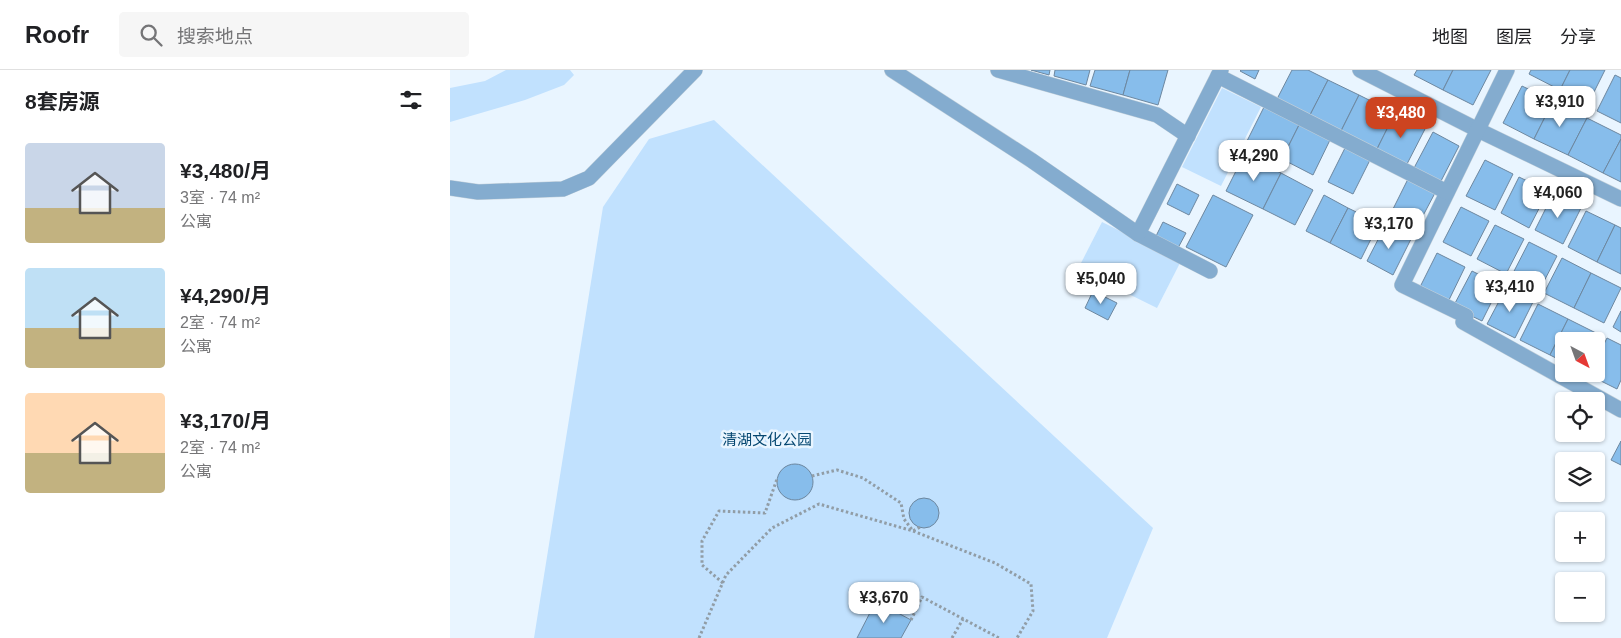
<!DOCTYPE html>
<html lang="zh">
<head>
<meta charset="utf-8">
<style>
	body { margin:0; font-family:Arial,"Noto Sans SC",sans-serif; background:#f6f6f6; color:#202124; height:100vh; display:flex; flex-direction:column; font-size:19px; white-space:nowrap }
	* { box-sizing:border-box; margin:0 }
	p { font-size:16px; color:#757577 }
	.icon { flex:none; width:28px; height:28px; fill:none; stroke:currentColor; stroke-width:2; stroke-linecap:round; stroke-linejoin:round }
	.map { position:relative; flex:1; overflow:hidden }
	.drawer { display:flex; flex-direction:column; background:#fff; width:450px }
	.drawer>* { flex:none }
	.needle { width:32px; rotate:139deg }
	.controls { position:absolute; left:1105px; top:262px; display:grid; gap:10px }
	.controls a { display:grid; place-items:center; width:50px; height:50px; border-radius:5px; background:#fff; box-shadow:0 1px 4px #0004; font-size:25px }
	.price { position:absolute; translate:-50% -42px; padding:0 11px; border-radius:10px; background:#fff; color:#222; font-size:16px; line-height:32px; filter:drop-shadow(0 1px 2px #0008) }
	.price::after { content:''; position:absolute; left:50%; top:30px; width:15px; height:11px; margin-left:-8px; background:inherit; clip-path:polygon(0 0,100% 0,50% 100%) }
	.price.selected { background:#cd4420; color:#fff }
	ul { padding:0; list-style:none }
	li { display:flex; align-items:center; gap:15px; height:125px; padding:0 25px }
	li span { display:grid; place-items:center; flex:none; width:140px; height:100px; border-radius:5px; color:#555 }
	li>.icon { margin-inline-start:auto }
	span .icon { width:60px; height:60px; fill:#fffc; stroke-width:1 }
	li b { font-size:21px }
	h2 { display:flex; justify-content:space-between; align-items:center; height:60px; padding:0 25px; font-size:21px }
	header { display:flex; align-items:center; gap:30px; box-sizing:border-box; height:70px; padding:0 25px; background:#fff; border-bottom:1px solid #e0e0e0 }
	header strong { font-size:24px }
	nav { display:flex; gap:28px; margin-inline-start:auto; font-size:18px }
	.search { width:350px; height:45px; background:#f6f6f6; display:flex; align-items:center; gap:12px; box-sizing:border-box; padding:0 18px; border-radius:5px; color:#757577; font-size:19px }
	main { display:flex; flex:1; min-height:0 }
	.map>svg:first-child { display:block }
	.green { fill:#c1e1fe }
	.building { fill:#87bdeb; stroke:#6d879f }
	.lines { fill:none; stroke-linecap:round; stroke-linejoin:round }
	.street-casing { stroke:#c5d1da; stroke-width:16 }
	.path { stroke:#919da6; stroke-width:3; stroke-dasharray:2.5 2.5; stroke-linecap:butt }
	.street { stroke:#84accf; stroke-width:15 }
	.labels { text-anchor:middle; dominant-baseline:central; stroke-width:5; stroke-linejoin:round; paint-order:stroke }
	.park-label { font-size:15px; fill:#054771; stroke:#e9f5ff }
</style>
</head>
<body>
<header>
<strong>Roofr</strong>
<div class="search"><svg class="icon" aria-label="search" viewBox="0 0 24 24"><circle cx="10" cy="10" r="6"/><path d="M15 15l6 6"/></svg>搜索地点</div>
<nav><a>地图</a><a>图层</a><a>分享</a></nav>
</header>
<main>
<section class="drawer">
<h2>8套房源<svg class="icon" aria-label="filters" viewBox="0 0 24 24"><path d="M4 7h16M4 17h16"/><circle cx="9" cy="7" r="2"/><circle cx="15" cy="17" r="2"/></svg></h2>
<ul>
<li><span style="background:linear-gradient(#c9d6e8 65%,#c2b280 0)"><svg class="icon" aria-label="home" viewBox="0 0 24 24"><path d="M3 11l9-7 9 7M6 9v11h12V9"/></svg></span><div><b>¥3,480/月</b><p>3室 · 74 m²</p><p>公寓</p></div></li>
<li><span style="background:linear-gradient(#bfe0f5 60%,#c2b280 0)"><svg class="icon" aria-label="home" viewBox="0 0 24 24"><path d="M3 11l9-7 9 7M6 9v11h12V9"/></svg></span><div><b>¥4,290/月</b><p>2室 · 74 m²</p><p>公寓</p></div></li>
<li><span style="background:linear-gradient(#ffd9b3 60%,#c2b280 0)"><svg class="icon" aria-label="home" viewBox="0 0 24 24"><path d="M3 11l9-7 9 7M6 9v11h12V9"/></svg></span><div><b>¥3,170/月</b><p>2室 · 74 m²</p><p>公寓</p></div></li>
</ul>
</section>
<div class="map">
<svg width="1171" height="568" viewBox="0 0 1171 568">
	<rect width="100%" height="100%" fill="#e9f5ff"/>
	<!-- green -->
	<g class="green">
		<polygon points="56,0 120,0 124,5 114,15 75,30 0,52 0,18 35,11"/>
		<polygon points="772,18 811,37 771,116 732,97"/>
		<polygon points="264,50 703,458 657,568 84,568 153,137 199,69"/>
		<polygon points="652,152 731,191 707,238 628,199"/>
	</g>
	<!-- building -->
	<g class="building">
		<polygon points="581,0 600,0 599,5"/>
		<polygon points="605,0 640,0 636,15 604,6"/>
		<polygon points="645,0 680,0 673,25 640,16"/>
		<polygon points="680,0 718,0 708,35 673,25"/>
		<polygon points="791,0 809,0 805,9 790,1"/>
		<polygon points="842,0 858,0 878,10 860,45 827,29"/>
		<polygon points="967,0 1003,0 993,20 964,5"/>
		<polygon points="1003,0 1041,0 1023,35 993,20"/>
		<polygon points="1081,0 1120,0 1110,20 1079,4"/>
		<polygon points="1120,0 1155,0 1138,34 1110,20"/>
		<polygon points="1165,5 1171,8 1171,53 1147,41"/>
		<polygon points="878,10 909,25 891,61 860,45"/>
		<polygon points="1072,16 1103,31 1084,69 1053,53"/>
		<polygon points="909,25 945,43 927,79 891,61"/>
		<polygon points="1103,31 1137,48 1118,85 1084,69"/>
		<polygon points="814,37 849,55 832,89 797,71"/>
		<polygon points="945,43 975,59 957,94 927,79"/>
		<polygon points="1137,48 1171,65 1171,69 1153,103 1118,85"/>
		<polygon points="849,55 880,70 863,105 832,89"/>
		<polygon points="983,62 1009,76 991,111 964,98"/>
		<polygon points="1171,69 1171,112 1153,103"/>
		<polygon points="895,78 920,90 903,124 878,112"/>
		<polygon points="794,85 831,103 813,139 776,121"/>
		<polygon points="1035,90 1063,104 1045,140 1016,126"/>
		<polygon points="831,103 863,120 845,155 813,139"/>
		<polygon points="1069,107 1098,121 1079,158 1051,143"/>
		<polygon points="958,109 985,123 967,157 941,143"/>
		<polygon points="727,114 749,125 739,145 717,134"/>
		<polygon points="1103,124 1131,138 1113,174 1085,160"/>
		<polygon points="763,125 803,145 776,197 736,177"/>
		<polygon points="874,125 898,138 880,173 856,161"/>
		<polygon points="1011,137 1039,151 1021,186 993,172"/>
		<polygon points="898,138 929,153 911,189 880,173"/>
		<polygon points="1136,141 1165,155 1147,192 1118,177"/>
		<polygon points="713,152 736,163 728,178 706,166"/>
		<polygon points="1045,155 1074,169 1056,204 1027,189"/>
		<polygon points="1165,155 1171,158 1171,204 1147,192"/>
		<polygon points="935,156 961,169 943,205 917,191"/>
		<polygon points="1079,172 1107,186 1089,221 1061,207"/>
		<polygon points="987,183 1015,197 997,234 969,219"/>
		<polygon points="1112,188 1141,203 1124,238 1094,223"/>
		<polygon points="1022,201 1050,215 1032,251 1003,237"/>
		<polygon points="1141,203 1171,218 1154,253 1124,238"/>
		<polygon points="1056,218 1083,232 1065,268 1037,254"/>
		<polygon points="643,221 667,233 658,250 635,238"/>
		<polygon points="1088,234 1118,249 1100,285 1070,270"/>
		<polygon points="1171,241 1171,262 1163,257"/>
		<polygon points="1118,249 1148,264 1145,271 1114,271 1114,292 1100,285"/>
		<polygon points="1157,268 1171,275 1171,310 1167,319 1139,305 1146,304 1146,290"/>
		<polygon points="1171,371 1171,395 1161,390"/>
		<circle cx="345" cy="412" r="18"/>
		<circle cx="474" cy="443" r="15"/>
		<polygon points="426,531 461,550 451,568 407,568"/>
	</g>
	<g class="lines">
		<!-- street casing -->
		<g class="street-casing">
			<g id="street">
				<polyline points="442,0 581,90 688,164 760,201"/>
				<polyline points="548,0 707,45 738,66"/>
				<polyline points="910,0 1028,60 1171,129"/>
				<polyline points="1057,0 952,215 1016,246 1013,252 1171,340"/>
				<polyline points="768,6 997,122"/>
				<polyline points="0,118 28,122 113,119 139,108 245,0"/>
				<polyline points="688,164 771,0"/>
			</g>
		</g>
		<!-- path -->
		<g class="path">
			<polyline points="362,406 387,400 413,408 451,433 454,449 463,461 470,457"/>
			<polyline points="273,513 252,495 252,471 269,441 315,443 327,409"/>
			<polyline points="461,550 472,527 549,568"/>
			<polyline points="249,568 276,505 322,458 369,434 463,461 545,493 581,514 583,541 567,568"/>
			<polyline points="502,568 513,549"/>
		</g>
		<!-- street -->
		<use href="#street" class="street"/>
	</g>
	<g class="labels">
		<!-- park labels -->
		<g class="park-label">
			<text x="317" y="369">清湖文化公园</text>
		</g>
	</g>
</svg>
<div class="controls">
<a><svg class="needle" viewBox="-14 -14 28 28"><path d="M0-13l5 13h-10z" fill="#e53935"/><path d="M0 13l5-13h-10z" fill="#757577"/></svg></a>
<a><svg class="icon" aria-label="locate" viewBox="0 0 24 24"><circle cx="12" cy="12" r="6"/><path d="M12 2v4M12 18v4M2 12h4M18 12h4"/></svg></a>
<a><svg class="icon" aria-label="layers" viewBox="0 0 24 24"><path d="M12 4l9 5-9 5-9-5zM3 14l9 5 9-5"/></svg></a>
<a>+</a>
<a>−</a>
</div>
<b class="price" style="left:1110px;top:58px">¥3,910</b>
<b class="price selected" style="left:951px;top:69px">¥3,480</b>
<b class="price" style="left:804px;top:112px">¥4,290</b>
<b class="price" style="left:1108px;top:149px">¥4,060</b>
<b class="price" style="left:939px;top:180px">¥3,170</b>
<b class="price" style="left:651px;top:235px">¥5,040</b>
<b class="price" style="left:1060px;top:243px">¥3,410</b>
<b class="price" style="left:434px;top:554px">¥3,670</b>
</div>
</main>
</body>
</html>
